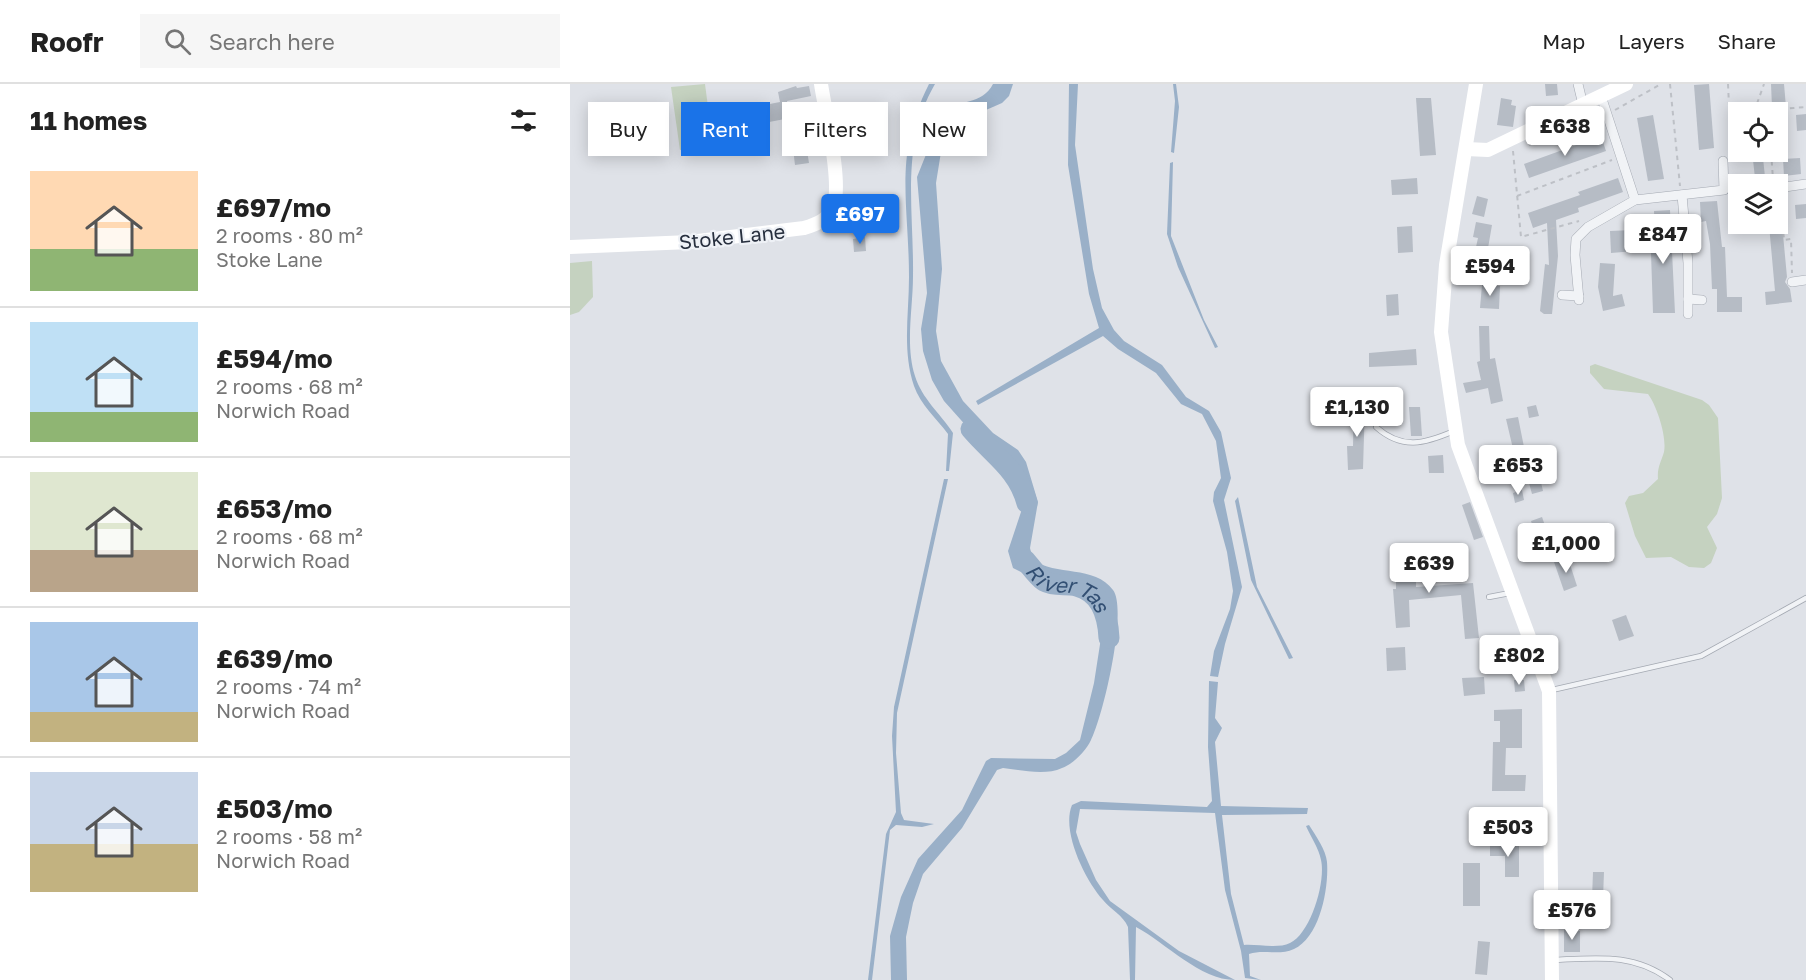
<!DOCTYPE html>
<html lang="en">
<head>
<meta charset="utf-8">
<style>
	body { margin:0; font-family:"Golos Text",sans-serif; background:#f6f6f6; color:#222; height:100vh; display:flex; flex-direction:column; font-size:22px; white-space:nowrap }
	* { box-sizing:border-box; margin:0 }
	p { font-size:20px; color:#767676 }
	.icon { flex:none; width:33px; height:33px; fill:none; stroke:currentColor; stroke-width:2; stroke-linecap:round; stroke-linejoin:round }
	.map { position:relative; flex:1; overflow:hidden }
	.details { display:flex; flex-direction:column; background:#fff; width:570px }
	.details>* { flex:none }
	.guide { position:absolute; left:18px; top:18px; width:570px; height:54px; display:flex; gap:12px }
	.fabs { position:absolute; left:1158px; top:18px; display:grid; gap:12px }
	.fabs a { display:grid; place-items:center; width:60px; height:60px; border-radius:0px; background:#fff; box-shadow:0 3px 15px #0003; font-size:30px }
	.price { position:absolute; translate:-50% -51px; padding:0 14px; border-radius:6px; background:#fff; color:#222; font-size:20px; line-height:39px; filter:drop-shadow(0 2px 3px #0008) }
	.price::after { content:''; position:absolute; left:50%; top:36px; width:18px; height:14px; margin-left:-9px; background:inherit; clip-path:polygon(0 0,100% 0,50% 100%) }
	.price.selected { background:#1a73e8; color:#fff }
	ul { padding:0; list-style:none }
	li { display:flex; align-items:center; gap:18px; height:150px; padding:0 30px }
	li+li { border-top:2px solid #e0e0e0 }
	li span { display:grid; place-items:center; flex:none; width:168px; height:120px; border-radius:0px; color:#555 }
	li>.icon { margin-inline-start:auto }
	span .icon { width:72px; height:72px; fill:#fffc; stroke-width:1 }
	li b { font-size:26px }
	h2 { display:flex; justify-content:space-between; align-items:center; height:72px; padding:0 30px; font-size:26px }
	.pill { padding:0 21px; border-radius:0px; background:#fff; box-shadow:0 3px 15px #0003; font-size:21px; line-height:54px }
	.pill.selected { background:#1a73e8; color:#fff }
	header { display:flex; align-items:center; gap:36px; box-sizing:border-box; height:84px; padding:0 30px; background:#fff; border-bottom:2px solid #e0e0e0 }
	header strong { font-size:28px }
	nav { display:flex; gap:33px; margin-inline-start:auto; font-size:21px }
	.search { width:420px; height:54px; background:#f6f6f6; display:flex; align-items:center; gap:15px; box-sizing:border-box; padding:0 21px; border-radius:0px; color:#767676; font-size:22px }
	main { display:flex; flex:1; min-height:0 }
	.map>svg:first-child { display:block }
	.green { fill:#c5d2c0 }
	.water { fill:#9ab0c8 }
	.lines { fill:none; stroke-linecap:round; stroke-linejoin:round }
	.river { stroke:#9ab0c8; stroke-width:21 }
	.building { fill:#b6bcc5 }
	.lane-casing { stroke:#a4a9b2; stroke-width:6 }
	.street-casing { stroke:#a4a9b2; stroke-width:10 }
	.path { stroke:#bdc0c6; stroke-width:2; stroke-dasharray:4.5 4.5; stroke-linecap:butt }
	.lane { stroke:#f1f3f6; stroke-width:4.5 }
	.street { stroke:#f1f3f6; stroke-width:9 }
	.secondary { stroke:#fff; stroke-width:14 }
	.labels { text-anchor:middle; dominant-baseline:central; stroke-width:4.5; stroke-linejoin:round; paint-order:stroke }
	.street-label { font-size:20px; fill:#28303f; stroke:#eef1f6 }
	.water-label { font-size:21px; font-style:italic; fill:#324f73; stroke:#eef1f6 }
</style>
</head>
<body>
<header>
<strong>Roofr</strong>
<div class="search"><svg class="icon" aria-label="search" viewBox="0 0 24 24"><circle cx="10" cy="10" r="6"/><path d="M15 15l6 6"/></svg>Search here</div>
<nav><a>Map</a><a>Layers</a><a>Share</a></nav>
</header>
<main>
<section class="details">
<h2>11 homes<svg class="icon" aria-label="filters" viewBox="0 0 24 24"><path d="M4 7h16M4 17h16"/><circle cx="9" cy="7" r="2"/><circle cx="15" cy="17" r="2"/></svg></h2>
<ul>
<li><span style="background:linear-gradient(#ffd9b3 65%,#8fb573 0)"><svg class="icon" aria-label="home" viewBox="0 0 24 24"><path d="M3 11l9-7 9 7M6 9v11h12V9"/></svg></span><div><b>£697/mo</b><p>2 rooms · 80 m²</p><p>Stoke Lane</p></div></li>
<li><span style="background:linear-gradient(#bfe0f5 75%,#8fb573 0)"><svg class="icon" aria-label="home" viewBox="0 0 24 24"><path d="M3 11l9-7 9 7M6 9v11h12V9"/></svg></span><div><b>£594/mo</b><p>2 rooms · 68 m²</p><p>Norwich Road</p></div></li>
<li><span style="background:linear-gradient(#dfe7d0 65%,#b9a48a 0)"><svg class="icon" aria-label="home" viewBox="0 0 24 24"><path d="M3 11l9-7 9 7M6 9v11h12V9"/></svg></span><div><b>£653/mo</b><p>2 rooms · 68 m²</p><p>Norwich Road</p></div></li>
<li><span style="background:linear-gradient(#a9c7e8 75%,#c2b280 0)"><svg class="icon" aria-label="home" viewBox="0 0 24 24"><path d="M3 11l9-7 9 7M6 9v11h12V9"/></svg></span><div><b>£639/mo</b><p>2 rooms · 74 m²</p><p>Norwich Road</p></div></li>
<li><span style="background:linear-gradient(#c9d6e8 60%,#c2b280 0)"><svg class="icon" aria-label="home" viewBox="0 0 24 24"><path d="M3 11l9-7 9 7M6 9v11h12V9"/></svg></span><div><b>£503/mo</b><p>2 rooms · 58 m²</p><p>Norwich Road</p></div></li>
</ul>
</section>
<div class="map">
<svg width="1236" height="896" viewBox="0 0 1236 896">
	<rect width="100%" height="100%" fill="#dfe2e8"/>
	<!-- green -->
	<g class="green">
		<polygon points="135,0 143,61 110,66 101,3"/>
		<polygon points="22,177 23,213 9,228 0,231 0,179"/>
		<path d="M1025 280 1132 316 1139 321 1148 334 1152 414 1147 430 1137 443 1147 464 1141 479 1134 484 1119 483 1101 473 1076 474 1065 452 1055 419 1059 412 1073 409 1088 395C1087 384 1091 378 1094 368 1097 353 1087 322 1078 310L1034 305 1020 289V282Z"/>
	</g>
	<!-- water -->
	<g class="water">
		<path d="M359 0H365C330 60 344 126 343 192 343 224 335 261 345 292 352 315 370 329 383 349L379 387H376L378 350C367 335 350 320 344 302 332 266 339 230 339 193 339 119 323 71 359 0Z"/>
		<path d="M423 0H443L439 12 432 19 384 40 371 68 366 99 372 185 366 247 371 277 393 317 423 349 448 366 456 378 468 418 460 464 463 476C485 492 525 481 543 506 558 526 533 633 521 656 516 667 503 680 492 684 475 692 451 686 433 684L427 686 392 744 353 790 343 819 336 853 337 896H321L320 852 331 813 348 775 392 726 416 677 421 674 485 675 496 669 510 656 524 599 535 528 532 514 525 508 463 494 443 484 438 467 453 422 448 396 436 377 415 363 374 317 362 296 353 267 351 245 357 209 347 93 373 28C390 15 412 21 423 0Z"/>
		<polygon points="499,0 508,0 505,61 523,185 532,224 544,246 554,257 592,281 616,313 639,327 651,348 661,394 654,416 672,503 655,560 648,593 640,592 644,567 660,525 663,507 657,468 643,417 644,408 651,394 646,357 632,330 611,320 586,289 548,265 533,252 408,321 406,317 529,244 519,210 498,81"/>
		<polygon points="603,0 606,0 609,23 604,69 601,68 605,17"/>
		<polygon points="603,78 601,152 634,236 648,263 645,264 608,183 597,150 600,79"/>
		<polygon points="374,395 378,395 327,629 326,669 331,729 334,736 364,740 352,743 326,741 320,746 302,896 298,896 316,750 326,728 322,652 324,623"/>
		<polygon points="668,413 687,503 723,574 719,575 681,496 665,417"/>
		<path d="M639 597 648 598 645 634 652 644 645 658 651 722 738 724 737 730 652 731 661 810 674 861C688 860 708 865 720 859 741 849 756 797 751 776 749 765 741 753 736 742L739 741C746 752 756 766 757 778 759 804 750 853 724 865 709 872 694 865 679 870L680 892 691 896 675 894 671 867 655 806 645 729 510 725 506 748 510 760 526 796 540 817 609 867 665 896C630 896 596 859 566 843L565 896H560L558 843C553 831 541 826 533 816 515 796 491 747 502 721L511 717 637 723 642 717 638 663Z"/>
	</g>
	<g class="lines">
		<!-- river -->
		<g class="river">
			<path d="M401 345C423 371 448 385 457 419"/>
			<path id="s1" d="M455 476C461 483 467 492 474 497 485 503 496 499 507 502 531 508 538 532 539 554"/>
		</g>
	</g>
	<!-- building -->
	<g class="building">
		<polygon points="975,0 987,0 988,11 976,12"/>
		<polygon points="1139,0 1144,64 1129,66 1124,1"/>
		<polygon points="1201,0 1214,0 1216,23 1202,23"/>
		<polygon points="226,2 227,4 239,2 241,12 217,17 220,34 194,39 190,22 210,18 208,8"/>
		<polygon points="846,14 861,14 866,71 850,72"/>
		<polygon points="931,14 942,16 941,21 946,22 943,43 927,41"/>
		<polygon points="1236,30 1236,46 1227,47 1226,31"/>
		<polygon points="167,31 172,50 162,53 156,34"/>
		<polygon points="1083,31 1094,95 1078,97 1067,34"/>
		<polygon points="1031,52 1036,67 959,94 954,80"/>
		<polygon points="235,54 239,79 225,81 222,56"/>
		<polygon points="1193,74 1195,93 1185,94 1183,76"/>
		<polygon points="1230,74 1231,90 1214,92 1213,75"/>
		<polygon points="847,94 848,110 822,111 821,96"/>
		<polygon points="1048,94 1053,108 1008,124 1009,128 986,136 988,172 982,230 974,230 970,227 975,180 979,181 977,139 963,144 958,129 1010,111 1008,108"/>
		<polygon points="907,112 918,115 914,133 902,130"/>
		<polygon points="1147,117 1152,163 1155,163 1157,213 1172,213 1172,228 1147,228 1147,205 1142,205 1140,160 1136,137 1131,138 1130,118"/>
		<polygon points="1236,120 1236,134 1226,135 1225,121"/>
		<polygon points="1100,126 1105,229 1083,229 1081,169 1083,169 1082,151 1085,151 1084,127"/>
		<polygon points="906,138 922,141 913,193 900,190 908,154 903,153"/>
		<polygon points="1212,140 1217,193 1215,198 1220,205 1222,218 1196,221 1195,208 1205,207 1199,141"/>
		<polygon points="842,142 843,168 828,169 827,143"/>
		<polygon points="1063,146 1065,167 1041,169 1040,147"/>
		<polygon points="295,153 296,167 284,168 283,155"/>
		<polygon points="1030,179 1045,180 1043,212 1052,210 1055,222 1033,227 1028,203"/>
		<polygon points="912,201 930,202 929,225 910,224"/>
		<polygon points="828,210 829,231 817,232 816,211"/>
		<polygon points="909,242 919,242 920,275 925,274 933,317 921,320 918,304 896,309 893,299 911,296 907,278 910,277"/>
		<polygon points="846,265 847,281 799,283 799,269"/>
		<polygon points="784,317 795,318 793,385 778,386 777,362 783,362"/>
		<polygon points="966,321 969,332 959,334 957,323"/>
		<polygon points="839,323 850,323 852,352 841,352"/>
		<polygon points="948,333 955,368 970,364 974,384 968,385 973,407 962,410 953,377 936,381 934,372 944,369 936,335"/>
		<polygon points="873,371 874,389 859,389 858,372"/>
		<polygon points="952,406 954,416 945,419 943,409"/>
		<polygon points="900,418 913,453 904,456 892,421"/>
		<polygon points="972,433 981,459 969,462 961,437"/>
		<polygon points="826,467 846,467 846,503 903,499 909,554 895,555 891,511 839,516 840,543 826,544 823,505 826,505"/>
		<polygon points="998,474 1007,502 994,507 984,478"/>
		<polygon points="1056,531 1064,552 1049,557 1042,536"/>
		<polygon points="835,563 836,586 817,587 816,564"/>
		<polygon points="914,593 915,610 894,612 892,594"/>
		<polygon points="944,596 954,596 955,607 945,608"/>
		<polygon points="952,625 952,664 936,664 935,691 956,691 955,707 922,707 923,658 930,658 930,637 924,637 924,626"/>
		<polygon points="920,761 949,761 949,793 935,793 935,772 920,772"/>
		<rect x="893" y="779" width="17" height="43"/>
		<polygon points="1023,788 1034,788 1033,814 1022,814"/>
		<polygon points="994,846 1010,847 1010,868 994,868"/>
		<polygon points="908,857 920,858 917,891 905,890"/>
	</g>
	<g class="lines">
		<!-- lane casing -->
		<g class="lane-casing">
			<g id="lane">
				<path d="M806 343C832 366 854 360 884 347"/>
				<polyline points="919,513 940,509"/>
				<polyline points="982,606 1131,572 1236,514"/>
				<path d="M984 876C1028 874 1064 869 1100 896"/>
			</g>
		</g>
		<!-- street casing -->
		<g class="street-casing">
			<g id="street">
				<polyline points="1008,0 1013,21"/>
				<polyline points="1031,12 1065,116"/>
				<polyline points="1208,104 1236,100"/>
				<polyline points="1112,111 1118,179 1118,230"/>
				<polyline points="1222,198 1236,196"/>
				<polyline points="992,211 1009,212"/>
				<polyline points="1118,215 1132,216"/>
				<polyline points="1009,216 1005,171 1006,155 1018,143 1065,116 1154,106 1153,77"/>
			</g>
		</g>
		<!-- path -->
		<g class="path">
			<polyline points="1100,0 1110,102"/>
			<polyline points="1158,0 1161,65 1158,69"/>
			<polyline points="1045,26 1091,0"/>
			<polyline points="1184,27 1236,23"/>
			<polyline points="1184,28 1194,0"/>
			<polyline points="959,61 1029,33"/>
			<polyline points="943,67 951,153 1009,137"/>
			<polyline points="1201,68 1203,95"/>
			<polyline points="947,112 1042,76"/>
			<polyline points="1210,113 1214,156 1221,155 1222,189"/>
		</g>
		<!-- lane -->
		<use href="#lane" class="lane"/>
		<!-- street -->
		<use href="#street" class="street"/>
		<!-- secondary -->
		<g class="secondary">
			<polyline points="906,0 876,181 871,248 888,361 979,607 982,896"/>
			<polyline points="896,65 918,66 1056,0"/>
			<path d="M0 163 120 158 234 144C247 140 258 136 263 123 273 101 255 27 251 0"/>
		</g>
	</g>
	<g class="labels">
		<!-- street labels -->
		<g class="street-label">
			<text transform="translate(162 152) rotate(-6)">Stoke Lane</text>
		</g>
		<!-- water labels -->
		<g class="water-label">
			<text stroke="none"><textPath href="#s1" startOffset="54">River Tas</textPath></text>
		</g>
	</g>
</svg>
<div class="fabs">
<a><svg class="icon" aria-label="locate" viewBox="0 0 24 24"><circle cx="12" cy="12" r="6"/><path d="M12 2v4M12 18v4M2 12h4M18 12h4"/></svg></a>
<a><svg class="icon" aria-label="layers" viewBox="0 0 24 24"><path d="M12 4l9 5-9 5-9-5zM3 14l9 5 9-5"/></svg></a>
</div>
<b class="price" style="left:995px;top:73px">£638</b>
<b class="price selected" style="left:290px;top:161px">£697</b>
<b class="price" style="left:1093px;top:181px">£847</b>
<b class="price" style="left:920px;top:213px">£594</b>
<b class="price" style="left:787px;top:354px">£1,130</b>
<b class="price" style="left:948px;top:412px">£653</b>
<b class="price" style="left:996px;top:490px">£1,000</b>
<b class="price" style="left:859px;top:510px">£639</b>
<b class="price" style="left:949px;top:602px">£802</b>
<b class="price" style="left:938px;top:774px">£503</b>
<b class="price" style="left:1002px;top:857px">£576</b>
<div class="guide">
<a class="pill">Buy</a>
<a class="pill selected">Rent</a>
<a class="pill">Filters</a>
<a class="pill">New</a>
</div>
</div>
</main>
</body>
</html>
